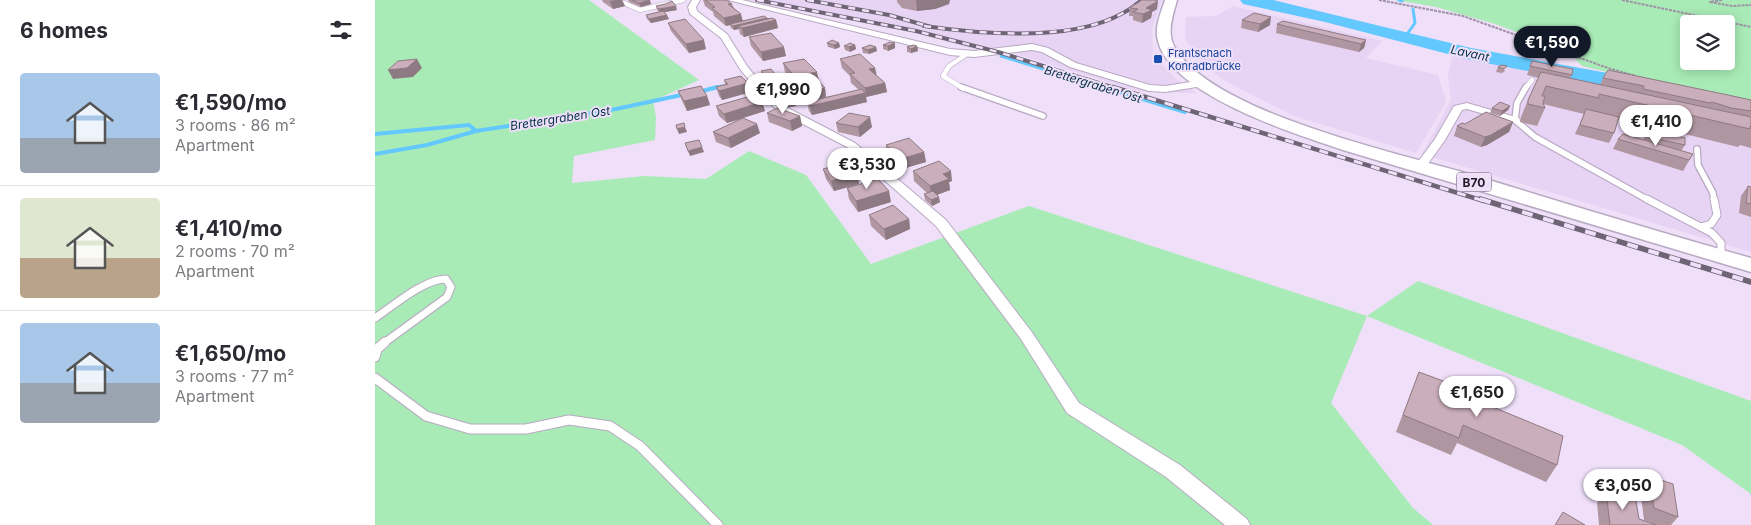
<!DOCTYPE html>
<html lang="en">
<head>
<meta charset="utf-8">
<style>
	body { margin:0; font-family:Inter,sans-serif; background:#f7f7f7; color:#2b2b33; height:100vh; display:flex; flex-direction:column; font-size:19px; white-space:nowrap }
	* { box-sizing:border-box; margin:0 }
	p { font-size:16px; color:#7c7c81 }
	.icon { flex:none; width:28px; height:28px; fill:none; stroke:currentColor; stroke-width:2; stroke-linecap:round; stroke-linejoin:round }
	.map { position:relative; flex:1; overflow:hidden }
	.sheet { display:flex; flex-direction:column; background:#fff; width:375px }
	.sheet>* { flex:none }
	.tools { position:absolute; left:1305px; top:15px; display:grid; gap:10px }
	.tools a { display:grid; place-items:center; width:55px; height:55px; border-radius:5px; background:#fff; box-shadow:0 2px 12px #0003; font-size:25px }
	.price { position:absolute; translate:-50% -42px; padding:0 11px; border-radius:18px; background:#fff; color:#222; font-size:16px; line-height:32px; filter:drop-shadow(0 1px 2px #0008) }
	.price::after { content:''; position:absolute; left:50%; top:30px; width:15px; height:11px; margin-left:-8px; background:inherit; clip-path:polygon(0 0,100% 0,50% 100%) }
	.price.on { background:#111827; color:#fff }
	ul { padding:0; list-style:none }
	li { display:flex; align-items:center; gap:15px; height:125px; padding:0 20px }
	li+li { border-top:1px solid #e1e1e2 }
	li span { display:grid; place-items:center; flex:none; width:140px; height:100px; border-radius:5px; color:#555 }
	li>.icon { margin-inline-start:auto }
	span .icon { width:60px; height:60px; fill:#fffc; stroke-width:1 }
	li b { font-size:21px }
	h2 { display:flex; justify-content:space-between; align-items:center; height:60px; padding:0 20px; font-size:21px }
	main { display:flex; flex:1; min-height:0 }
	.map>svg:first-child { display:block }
	.built { fill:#e7d3f3 }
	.green { fill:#a9ebb7; fill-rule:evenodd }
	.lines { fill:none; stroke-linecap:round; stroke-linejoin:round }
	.stream-far1 { stroke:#63c8fd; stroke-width:3 }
	.stream { stroke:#63c8fd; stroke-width:4 }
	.river { fill:#63c8fd; fill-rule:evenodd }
	.service-far3-casing { stroke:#b8a9c2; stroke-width:5.5 }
	.service-far2-casing { stroke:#b8a9c2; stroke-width:8 }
	.service-far1-casing { stroke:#b8a9c2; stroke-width:9 }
	.service-casing { stroke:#b8a9c2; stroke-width:11 }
	.minor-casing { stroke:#b8a9c2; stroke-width:2 }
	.primary-casing { stroke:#b8a9c2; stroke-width:3 }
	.path { stroke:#9e92a5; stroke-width:2; stroke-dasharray:3 1; stroke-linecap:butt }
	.service-far3 { stroke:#fff; stroke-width:4.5 }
	.service-far2 { stroke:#fff; stroke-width:5.5 }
	.service-far1 { stroke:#fff; stroke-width:7 }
	.service { stroke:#fff; stroke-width:9 }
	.minor { fill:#fff; fill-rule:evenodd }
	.primary { fill:#fff; fill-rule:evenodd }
	.rail-far2-casing { stroke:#6e6574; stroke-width:4 }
	.rail-far1-casing { stroke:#6e6574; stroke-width:4.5 }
	.rail-casing { stroke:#6e6574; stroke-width:5.5 }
	.rail-far2 { stroke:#efdff9; stroke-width:2.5; stroke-dasharray:7; stroke-linecap:butt }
	.rail-far1 { stroke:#efdff9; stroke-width:3; stroke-dasharray:9; stroke-linecap:butt }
	.rail { stroke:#efdff9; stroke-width:4; stroke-dasharray:11; stroke-linecap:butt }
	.wall { fill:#af96a1 }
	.shaded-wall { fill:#8e7a83 }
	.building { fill:#cbaebb; stroke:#8e7a83 }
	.transit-dot { fill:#1a4fb4; stroke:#efdff9; stroke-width:2 }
	.labels { text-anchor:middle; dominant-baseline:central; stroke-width:4; stroke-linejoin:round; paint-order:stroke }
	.far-transit-label { font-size:11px; fill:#164399; stroke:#efdff9; text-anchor:start }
	.far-water-label { font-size:12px; font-style:italic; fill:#053348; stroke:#efdff9 }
	.shield { fill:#efdff9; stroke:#5e5664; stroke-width:1 }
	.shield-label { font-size:12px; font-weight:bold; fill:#201b24 }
</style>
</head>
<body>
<main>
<section class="sheet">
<h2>6 homes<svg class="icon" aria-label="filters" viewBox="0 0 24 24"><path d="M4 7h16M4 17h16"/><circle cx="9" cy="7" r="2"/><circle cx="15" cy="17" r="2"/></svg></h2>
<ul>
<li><span style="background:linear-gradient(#a9c7e8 65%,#9aa5b1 0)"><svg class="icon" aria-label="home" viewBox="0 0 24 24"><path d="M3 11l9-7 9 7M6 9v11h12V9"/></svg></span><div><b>€1,590/mo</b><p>3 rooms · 86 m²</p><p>Apartment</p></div></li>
<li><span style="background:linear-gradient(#dfe7d0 60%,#b9a48a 0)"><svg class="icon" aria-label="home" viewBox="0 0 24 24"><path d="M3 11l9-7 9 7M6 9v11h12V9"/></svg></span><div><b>€1,410/mo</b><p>2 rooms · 70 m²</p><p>Apartment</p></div></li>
<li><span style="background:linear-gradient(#a9c7e8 60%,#9aa5b1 0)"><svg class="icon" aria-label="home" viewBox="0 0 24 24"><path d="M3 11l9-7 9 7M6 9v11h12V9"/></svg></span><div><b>€1,650/mo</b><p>3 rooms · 77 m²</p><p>Apartment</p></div></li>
</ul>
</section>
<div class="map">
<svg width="1376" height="525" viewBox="0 0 1376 525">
	<rect width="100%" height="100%" fill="#efdff9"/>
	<!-- built -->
	<g class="built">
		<polygon points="372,0 787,0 777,28 778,55 801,79 822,93 766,92 621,48 605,51 539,32"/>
		<polygon points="858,6 1007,41 991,58 1063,75 1071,102 1041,153 919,116 852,82 834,69 810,40 811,17 841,16"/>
		<polygon points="1077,56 1128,63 1243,85 1376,116 1376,252 1047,154 1076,100 1073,76"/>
	</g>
	<!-- green -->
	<g class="green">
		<polygon points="0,0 214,0 324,80 278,101 281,117 280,140 199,156 197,183 270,176 331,179 374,151 431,175 496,264 654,206 992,316 1043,281 1376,401 1376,494 1307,445 992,316 956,403 1038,508 1058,525 0,525"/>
		<path d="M1020 0H1376V107L1207 66 1193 51 1120 24 1061 7ZM1314 24H1351V61H1314Z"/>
	</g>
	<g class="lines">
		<!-- stream-far1 -->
		<g class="stream-far1">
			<polyline points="1024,0 1027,1"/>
			<polyline points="1030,37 1040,23 1038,9"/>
			<polyline points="626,56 733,89"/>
			<polyline points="337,89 347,86"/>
		</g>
		<!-- stream -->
		<g class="stream">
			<polyline points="729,87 810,112"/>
			<polyline points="324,92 342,87"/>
			<polyline points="0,134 94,125 101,131"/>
			<polyline points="0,154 52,145 101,131 241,109 311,94"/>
		</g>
		<!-- river -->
		<polygon class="river" points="865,0 898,0 1096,48 1271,80 1279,82 1282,87 1279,92 1271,94 1096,60 950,22 868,4"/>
		<!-- service-far3 casing -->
		<g class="service-far3-casing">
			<g id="service-far3">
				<polyline points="249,3 265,10 308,0"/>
				<polyline points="589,89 568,76 574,66 592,54"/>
				<polyline points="1150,89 1157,80"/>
			</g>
		</g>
		<!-- service-far2 casing -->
		<g class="service-far2-casing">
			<g id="service-far2">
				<polyline points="586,87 668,116"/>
				<polyline points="1151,87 1142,103 1140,120 1160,137 1275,201"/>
				<polyline points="1322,149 1323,165 1338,193 1339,201"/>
			</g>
		</g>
		<!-- service-far1 casing -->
		<g class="service-far1-casing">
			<g id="service-far1">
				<polyline points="1272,199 1337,233 1346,243 1346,257"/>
				<polyline points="1326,227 1336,224 1342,215 1339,199"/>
				<path d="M0 318C18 306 49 279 71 279L76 287 72 297 9 343"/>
			</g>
		</g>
		<!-- service casing -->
		<g class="service-casing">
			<g id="service">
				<polyline points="0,357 2,349 10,342"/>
				<polyline points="0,378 51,416 95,429 151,429 194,420 235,426 265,446 343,525"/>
			</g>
		</g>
		<!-- minor casing -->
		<g class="minor-casing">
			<g id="minor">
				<polygon points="317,0 325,0 321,7 322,11 352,34 372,66 393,92 411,107 480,143 571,220 656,331 704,403 805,465 872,519 875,525 850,525 791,477 692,413 646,339 561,226 472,147 403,111 387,96 365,69 346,38 315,14 313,7"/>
				<polygon points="353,0 367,0 575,49 599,51 657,44 673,48 701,63 775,85 790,86 828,80 833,83 828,86 790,92 774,91 695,67 667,52 657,50 599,57 575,55"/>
				<polygon points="1092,103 1144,118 1145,120 1140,123 1092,109 1087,110 1070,140 1050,168 1042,168 1040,166 1060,139 1079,106"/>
			</g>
		</g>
		<!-- primary casing -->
		<g class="primary-casing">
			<path id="primary" d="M790 0H802C798 15 791 33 800 48 839 114 1027 154 1101 176 1192 204 1284 232 1376 258V272L968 150C920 134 796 95 783 41 779 27 786 13 790 0Z"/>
		</g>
		<!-- path -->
		<g class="path">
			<polyline points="1004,0 1088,16 1233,68 1261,76"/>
			<polyline points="1247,0 1376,27"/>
			<polyline points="1347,0 1335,2 1357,6 1376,5"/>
		</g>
		<!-- service-far3 -->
		<use href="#service-far3" class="service-far3"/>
		<!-- service-far2 -->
		<use href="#service-far2" class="service-far2"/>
		<!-- service-far1 -->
		<use href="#service-far1" class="service-far1"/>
		<!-- service -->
		<use href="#service" class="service"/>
		<!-- minor -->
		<use href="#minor" class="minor"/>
		<!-- primary -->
		<use href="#primary" class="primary"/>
		<!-- rail-far2 casing -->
		<g class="rail-far2-casing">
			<g id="rail-far2">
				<polyline points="382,0 541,31 623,52 743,89"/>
				<polyline points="432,0 514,15 556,27"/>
				<path d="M549 26C605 34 697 42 748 13 755 10 761 4 767 0"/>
			</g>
		</g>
		<!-- rail-far1 casing -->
		<g class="rail-far1-casing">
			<polyline id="rail-far1" points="738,87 1109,201"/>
		</g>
		<!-- rail casing -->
		<g class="rail-casing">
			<polyline id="rail" points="1105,199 1376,282"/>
		</g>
		<!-- rail-far2 -->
		<use href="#rail-far2" class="rail-far2"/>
		<!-- rail-far1 -->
		<use href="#rail-far1" class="rail-far1"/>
		<!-- rail -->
		<use href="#rail" class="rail"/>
	</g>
	<!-- wall -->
	<g class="wall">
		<polygon points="227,0 247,0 250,6 238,9 228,2"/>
		<polygon points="253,0 274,0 276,4 266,7 254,2"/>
		<polygon points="328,0 352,0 357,4 359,8 368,21 392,18 401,20 403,28 369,37 365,34 364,29 359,30 356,28 355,25 351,26 339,16 338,12 330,6"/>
		<polygon points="522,0 575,0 574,4 560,9 542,11 527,8 522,2"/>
		<polygon points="281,6 302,10 289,12 294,19 276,23 272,19 271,15 284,12 282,10"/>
		<polygon points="755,8 782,9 777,12 776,18 767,23 758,20 758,16 754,16"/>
		<polygon points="867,20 895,25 883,32 866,28"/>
		<polygon points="293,23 331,49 314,53 296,31"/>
		<polygon points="902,24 991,40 989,48 984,52 901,33"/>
		<polygon points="374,37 411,56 388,61 376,46"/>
		<polygon points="452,43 464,43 465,47 460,49 453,47"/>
		<polygon points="520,43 520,48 513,51 508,49 508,45"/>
		<polygon points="480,45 481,49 475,52 470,50 469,46"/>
		<polygon points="542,46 543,51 536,53 532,52 532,47"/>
		<polygon points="501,47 502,51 494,54 488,53 487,48"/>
		<polygon points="465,59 500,68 501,75 510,83 512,92 491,97 492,102 437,115 434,111 432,102 430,103 416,88 414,79 415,78 410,72 408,63 444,81 450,88 451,97 484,90 476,83 475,76 467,68"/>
		<polygon points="1157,61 1197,75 1195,78 1225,85 1228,78 1376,100 1376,148 1365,145 1363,147 1244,118 1239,133 1234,143 1200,134 1209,114 1168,104 1170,108 1162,126 1145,122 1146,117 1153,100 1164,78 1152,75"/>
		<polygon points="1126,65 1130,71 1127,73 1121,72 1123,67"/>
		<polygon points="386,71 419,96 421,106 410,108 388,80"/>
		<polygon points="349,80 376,92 347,100 344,96 341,87 350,84"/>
		<polygon points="303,91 332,96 335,105 312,111 307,101"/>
		<polygon points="387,102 390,111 368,118 385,133 356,148 341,142 338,132 366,119 352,123 344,116 341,106"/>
		<polygon points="1135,106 1133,110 1125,116 1115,113 1117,108"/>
		<polygon points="392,113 425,116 427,126 417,131 394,122"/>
		<polygon points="1138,122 1134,132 1112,145 1106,147 1079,136 1082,126 1090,124"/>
		<polygon points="461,123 497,127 485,137 463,132"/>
		<polygon points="1274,129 1310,145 1306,151 1318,154 1308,171 1238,149 1243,139 1268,140"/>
		<polygon points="511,145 549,152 551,162 527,169 512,155"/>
		<polygon points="448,169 482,173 484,184 459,191 451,179"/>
		<polygon points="538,171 577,181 574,182 575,190 562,195 565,202 557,206 550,200 549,194 552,193 539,181"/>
		<polygon points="1373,186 1376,187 1376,217 1364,213 1366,196"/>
		<polygon points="472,188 516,202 483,212 474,199"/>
		<polygon points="494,215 534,219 535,229 511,240 496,226"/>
		<polygon points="1044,372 1096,398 1182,465 1171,482 1082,443 1076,455 1021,432"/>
		<polygon points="1274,476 1303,517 1296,525 1283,525 1269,520 1265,488"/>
		<polygon points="1231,491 1264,519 1282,525 1224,525 1222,503"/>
	</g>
	<!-- shaded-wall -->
	<g class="shaded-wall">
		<polygon points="241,0 247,0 250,6 238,9 235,1"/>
		<polygon points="275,0 276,4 266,7 264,3"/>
		<polygon points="541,0 575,0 574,4 560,9 542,11"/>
		<polygon points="783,1 782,9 777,12 776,18 767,23 768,14 771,8"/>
		<polygon points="301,6 302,10 285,13 284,9"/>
		<polygon points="366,14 368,22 351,26 349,18"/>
		<polygon points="292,15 294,19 276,23 274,19"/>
		<polygon points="896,17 895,25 883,32 885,24"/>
		<polygon points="392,18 401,20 403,28 369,37 367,28 363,26 364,29 359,30 358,26"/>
		<polygon points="329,40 331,49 314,53 311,44"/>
		<polygon points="991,40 989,48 984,52 986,44"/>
		<polygon points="464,43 465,47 460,49 459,45"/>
		<polygon points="520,43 520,48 513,51 513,46"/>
		<polygon points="480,45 481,49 475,52 474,47"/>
		<polygon points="542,46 543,51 536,53 536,49"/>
		<polygon points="409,47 411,56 388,61 386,52"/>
		<polygon points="501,47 502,51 494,54 493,50"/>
		<polygon points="42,59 47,68 38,77 18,79 13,70"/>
		<polygon points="500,68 502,77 494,69"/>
		<polygon points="442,72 444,81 438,82 436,73"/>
		<polygon points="373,83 376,92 347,100 344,91"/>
		<polygon points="510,83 512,92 491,97 490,88"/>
		<polygon points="450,88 451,97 430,103 427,94"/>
		<polygon points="490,93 492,102 437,115 435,106"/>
		<polygon points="332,96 335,105 312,111 309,101"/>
		<polygon points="419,96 421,106 410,108 408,99"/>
		<polygon points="387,102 390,111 352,123 349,114"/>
		<polygon points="1135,106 1133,110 1125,116 1127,111"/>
		<polygon points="425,116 427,126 417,131 415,121"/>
		<polygon points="495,117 497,127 485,137 483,127"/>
		<polygon points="1138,122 1134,132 1112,145 1106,147 1110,137"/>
		<polygon points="382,124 385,133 356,148 353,138"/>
		<polygon points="310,127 312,132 304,134 302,129"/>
		<polygon points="327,147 329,152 315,156 313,151"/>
		<polygon points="549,152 551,162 527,169 526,159"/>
		<polygon points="576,171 577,181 574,182 575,190 556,197 555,186 568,174"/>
		<polygon points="482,173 484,184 459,191 456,181"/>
		<polygon points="514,191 516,202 483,212 481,201"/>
		<polygon points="564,197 565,202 557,206 556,200"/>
		<polygon points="534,219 535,229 511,240 509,229"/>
	</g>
	<!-- building -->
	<g class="building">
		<polygon points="257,0 275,0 264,3"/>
		<polygon points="330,0 352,0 357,4 353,4 366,14 349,18 337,8 340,7"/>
		<polygon points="767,0 779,0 783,1 771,8 777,10 768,14 758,12 763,9 755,8"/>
		<polygon points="297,1 301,6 284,9 281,6 290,4"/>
		<polygon points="288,11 292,15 274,19 271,15"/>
		<polygon points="879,13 896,17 885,24 867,20"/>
		<polygon points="389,16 392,18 358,26 355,24"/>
		<polygon points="397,18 401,20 367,28 363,26"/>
		<polygon points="310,19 329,40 311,44 293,23"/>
		<polygon points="908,21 991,40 986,44 902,24"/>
		<polygon points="396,33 409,47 386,52 374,37"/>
		<polygon points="457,40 464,43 459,45 452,43"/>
		<polygon points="515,42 520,43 513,46 508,45"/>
		<polygon points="475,43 480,45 474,47 469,46"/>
		<polygon points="495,45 501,47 493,50 487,48"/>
		<polygon points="538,45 542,46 536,49 532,47"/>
		<polygon points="485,54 500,68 494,69 510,83 490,88 475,74 480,73 465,59"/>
		<polygon points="42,59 32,68 13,70 23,61"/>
		<polygon points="429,59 442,72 436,73 450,88 427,94 414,79 420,77 408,63"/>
		<polygon points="1157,61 1198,69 1197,75 1155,66"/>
		<polygon points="1126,65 1132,66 1129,69 1123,67"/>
		<polygon points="396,69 419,96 408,99 386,71"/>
		<polygon points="1233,70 1353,95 1376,100 1376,111 1356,108 1337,102 1335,103 1268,89 1269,86 1228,78"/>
		<polygon points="1166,72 1376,117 1376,127 1375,126 1375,129 1224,94 1224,98 1171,86 1167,96 1170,96 1168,103 1170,108 1153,104 1153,100"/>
		<polygon points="366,76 373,83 344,91 341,87 353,84 349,80"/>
		<polygon points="326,86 332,96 309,101 303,91"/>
		<polygon points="487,89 490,93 435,106 432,102"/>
		<polygon points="379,95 387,102 349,114 341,106"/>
		<polygon points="1125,102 1135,106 1127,111 1117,108"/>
		<polygon points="402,108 425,116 415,121 392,113"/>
		<polygon points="1211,109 1244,117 1239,133 1205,125"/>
		<polygon points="1111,112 1138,122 1116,135 1110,137 1082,126 1087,123 1090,124"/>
		<polygon points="474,113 495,117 483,127 461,123"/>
		<polygon points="368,118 382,124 353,138 338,132"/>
		<polygon points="309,123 310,127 302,129 301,125"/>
		<polygon points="1274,129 1310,138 1310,145 1273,137"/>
		<polygon points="1248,134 1318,154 1314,160 1243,139"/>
		<polygon points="534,138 549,152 526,159 511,145"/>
		<polygon points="324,140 327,147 313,151 310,143"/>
		<polygon points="564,161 576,171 568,174 574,179 555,186 538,171"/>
		<polygon points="474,162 482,173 456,181 448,169"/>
		<polygon points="503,179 514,191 481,201 472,188"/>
		<polygon points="1373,186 1376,187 1376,204 1371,203"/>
		<polygon points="558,191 564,197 556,200 549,194"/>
		<polygon points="518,205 534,219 509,229 494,215"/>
		<polygon points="1044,372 1098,392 1096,398 1188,436 1182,465 1088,425 1084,438 1028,415"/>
		<polygon points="1274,476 1298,484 1303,517 1279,508"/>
		<polygon points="1231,491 1261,501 1264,519 1282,525 1235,525"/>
		<polygon points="1188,512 1210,525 1180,525"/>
	</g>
	<!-- markers -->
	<rect class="transit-dot" x="778" y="54" width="10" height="10" rx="2.5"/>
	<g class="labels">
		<!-- far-transit labels -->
		<g class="far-transit-label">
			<text x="793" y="53">Frantschach<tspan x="793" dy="13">Konradbrücke</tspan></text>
		</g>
		<!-- far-water labels -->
		<g class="far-water-label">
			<text transform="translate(1095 53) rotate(12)">Lavant</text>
			<text transform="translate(718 84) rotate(17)">Brettergraben Ost</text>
			<text transform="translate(185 118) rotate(-9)">Brettergraben Ost</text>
		</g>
		<!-- shield labels -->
		<rect class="shield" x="1081.5" y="172.5" width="35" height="19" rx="4"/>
		<g class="shield-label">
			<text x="1099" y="182">B70</text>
		</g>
	</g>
</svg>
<div class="tools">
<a><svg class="icon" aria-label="layers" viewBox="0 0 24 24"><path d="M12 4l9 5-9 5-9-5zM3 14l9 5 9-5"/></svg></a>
</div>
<b class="price on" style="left:1177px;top:68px">€1,590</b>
<b class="price" style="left:408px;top:115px">€1,990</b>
<b class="price" style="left:1281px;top:147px">€1,410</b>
<b class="price" style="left:492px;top:190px">€3,530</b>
<b class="price" style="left:1102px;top:418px">€1,650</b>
<b class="price" style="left:1248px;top:511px">€3,050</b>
</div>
</main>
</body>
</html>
